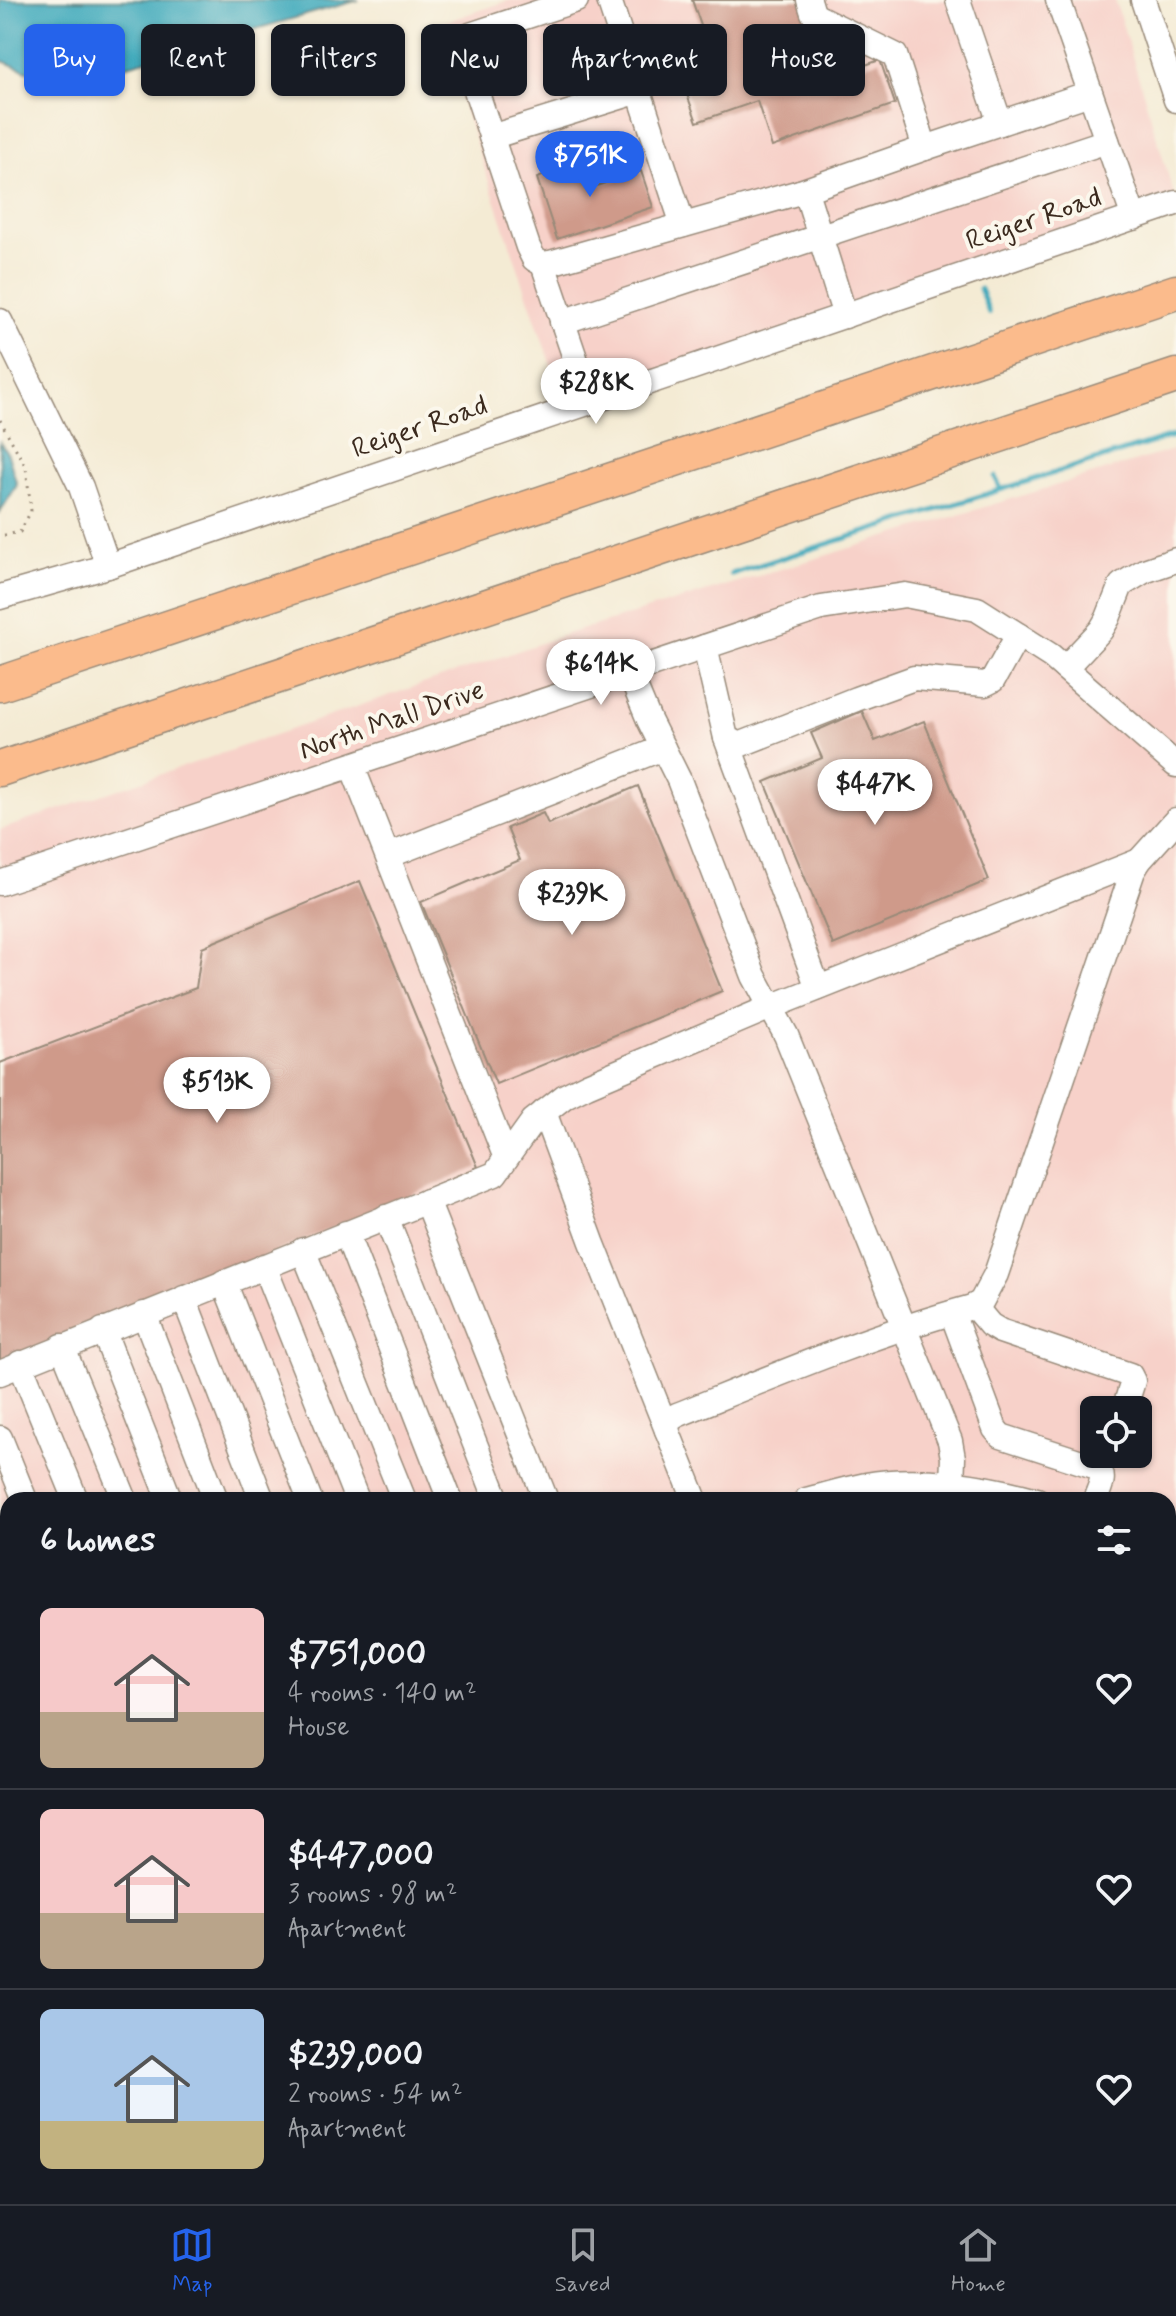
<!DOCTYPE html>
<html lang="en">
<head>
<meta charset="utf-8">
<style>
	body { margin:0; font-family:Mynerve,sans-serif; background:#20242c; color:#f1f3f6; height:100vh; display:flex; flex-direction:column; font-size:30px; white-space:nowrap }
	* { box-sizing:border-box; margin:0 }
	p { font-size:26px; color:#9ea1a6 }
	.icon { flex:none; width:44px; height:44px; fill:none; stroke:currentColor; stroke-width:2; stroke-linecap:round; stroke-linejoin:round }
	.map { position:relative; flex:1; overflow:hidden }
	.sheet { position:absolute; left:0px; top:1492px; width:1176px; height:712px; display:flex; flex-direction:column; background:#171b24; border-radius:24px 24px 0 0; box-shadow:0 2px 6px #0004 }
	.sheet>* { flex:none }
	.hud { position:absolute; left:24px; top:24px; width:1128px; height:72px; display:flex; gap:16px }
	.fabs { position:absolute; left:1080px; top:1396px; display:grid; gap:16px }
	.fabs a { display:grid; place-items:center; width:72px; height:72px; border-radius:12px; background:#171b24; box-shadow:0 2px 6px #0004; font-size:40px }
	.price { position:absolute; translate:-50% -68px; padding:0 18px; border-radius:28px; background:#fff; color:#222; font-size:26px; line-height:52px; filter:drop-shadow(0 2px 4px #0008) }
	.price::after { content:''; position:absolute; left:50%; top:48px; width:24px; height:18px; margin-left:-12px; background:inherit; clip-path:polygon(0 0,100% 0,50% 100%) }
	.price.active { background:#2563eb; color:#fff }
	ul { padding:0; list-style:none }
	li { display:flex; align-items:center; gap:24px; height:200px; padding:0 40px }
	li+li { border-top:2px solid #363941 }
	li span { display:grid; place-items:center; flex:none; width:224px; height:160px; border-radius:12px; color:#555 }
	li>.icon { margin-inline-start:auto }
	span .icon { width:96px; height:96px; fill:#fffc; stroke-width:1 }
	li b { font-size:34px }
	h2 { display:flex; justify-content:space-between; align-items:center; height:96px; padding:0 40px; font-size:34px }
	.tag { padding:0 28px; border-radius:12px; background:#171b24; box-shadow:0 2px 6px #0004; font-size:28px; line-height:72px }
	.tag.active { background:#2563eb; color:#fff }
	.dock { display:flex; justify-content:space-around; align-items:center; height:112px; border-top:2px solid #363941; background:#171b24; font-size:22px; color:#9ea1a6 }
	.dock a { display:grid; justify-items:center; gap:4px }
	.dock .active { color:#2563eb }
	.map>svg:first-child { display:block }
	.built { fill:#f7d1c9; fill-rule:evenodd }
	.water { fill:#3ca9bb; stroke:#3c6a6c; stroke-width:2 }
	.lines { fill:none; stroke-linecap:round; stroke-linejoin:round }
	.stream { stroke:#3ca9bb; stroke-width:5 }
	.building { fill:#cf9a8a }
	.minor-casing { stroke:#988a79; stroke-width:27 }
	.highway-casing { stroke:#988a79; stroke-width:37 }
	.path { stroke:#988a79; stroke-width:3; stroke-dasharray:2 6; stroke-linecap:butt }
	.minor { stroke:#fff; stroke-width:24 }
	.highway { stroke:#fbbb8c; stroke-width:34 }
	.labels { text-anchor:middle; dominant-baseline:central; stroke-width:8; stroke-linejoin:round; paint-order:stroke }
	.street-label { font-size:28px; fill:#3b2a1e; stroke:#fbf7ec }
</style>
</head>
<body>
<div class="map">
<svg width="1176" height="2204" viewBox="0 0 1176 2204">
	<rect width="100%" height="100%" fill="#fbf7ec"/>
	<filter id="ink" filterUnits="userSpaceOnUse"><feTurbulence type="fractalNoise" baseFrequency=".0125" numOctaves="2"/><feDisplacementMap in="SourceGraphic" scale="16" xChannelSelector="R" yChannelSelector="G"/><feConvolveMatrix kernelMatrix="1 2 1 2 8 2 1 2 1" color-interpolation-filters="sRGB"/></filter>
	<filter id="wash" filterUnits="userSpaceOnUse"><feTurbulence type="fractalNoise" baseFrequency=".006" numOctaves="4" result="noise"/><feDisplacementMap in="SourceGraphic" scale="32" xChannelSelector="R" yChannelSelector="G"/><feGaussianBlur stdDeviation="1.8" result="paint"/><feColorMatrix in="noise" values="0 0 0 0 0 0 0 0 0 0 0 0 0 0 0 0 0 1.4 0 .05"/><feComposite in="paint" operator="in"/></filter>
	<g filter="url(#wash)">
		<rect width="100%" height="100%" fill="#f4ebd4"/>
		<!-- built -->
		<g class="built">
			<polygon points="510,0 1115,0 1176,201 566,410 436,25"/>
			<path d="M1176 449V1859L1168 1883V1500H8V2196H801L779 2204H0V830L570 633ZM1094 1410H1138V1454H1094Z"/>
		</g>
		<!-- water -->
		<g class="water">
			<polygon points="0,0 359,0 117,68 49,80 0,60"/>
			<polygon points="0,442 8,454 17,485 0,512"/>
		</g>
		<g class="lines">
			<!-- stream -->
			<g class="stream">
				<polyline points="980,289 989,313"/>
				<polyline points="995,477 1000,487"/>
				<polyline points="731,574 1176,435"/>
			</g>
		</g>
		<g id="blocks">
			<!-- building -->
			<g class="building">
				<polygon points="692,0 803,0 818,45 830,40 841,73 880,60 895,104 772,147 757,101 697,122 685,89 719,77"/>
				<polygon points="588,160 597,186 641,171 653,207 557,239 537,178"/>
				<polygon points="862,711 875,741 924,721 989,880 833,945 765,782 822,758 811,733"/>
				<polygon points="638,786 722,991 496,1084 421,902 520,860 507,828 543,813 548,824"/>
				<polygon points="360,881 478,1167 0,1367 0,1063 196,988 202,947"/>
				<polygon points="8,2123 8,2196 210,2196 213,2204 0,2204 0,2126"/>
			</g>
		</g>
	</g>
	<g filter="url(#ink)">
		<use href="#blocks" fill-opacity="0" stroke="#988a79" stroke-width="2"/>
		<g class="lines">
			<!-- minor casing -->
			<g class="minor-casing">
				<g id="minor">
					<polyline points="576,0 470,35 465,43 466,60 528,247 534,259 543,264 550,263 800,192 807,196 810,204 845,316"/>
					<polyline points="609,0 683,225"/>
					<polyline points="809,0 813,13 818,17 895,55 925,148"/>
					<polyline points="958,0 1000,123"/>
					<polyline points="1058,0 1134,218"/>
					<polyline points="1143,0 1176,100"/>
					<polyline points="491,137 639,91"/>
					<polyline points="800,192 925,148 1090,93"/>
					<polyline points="543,264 590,402"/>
					<polyline points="0,321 81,487 108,566"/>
					<polyline points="562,322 1107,141"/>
					<polyline points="0,597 108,566 1176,203"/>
					<polyline points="705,647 726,738 739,745 856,699 914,678 985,684 993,680 1018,635"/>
					<polyline points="1065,668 1101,630 1108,618 1121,585 1144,571 1176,560"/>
					<polyline points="629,672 649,720 679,780 754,976 786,1035 950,1441 953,1458 952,1484"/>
					<polyline points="726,738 818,988"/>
					<polyline points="352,766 506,1158"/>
					<polyline points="388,856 663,748"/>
					<polyline points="0,883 821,608 905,595 977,609 1051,656 1176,765"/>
					<polyline points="544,1112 592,1242 667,1430"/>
					<polyline points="427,1201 546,1500"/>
					<polyline points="386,1217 497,1500"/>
					<polyline points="346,1233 450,1500"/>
					<polyline points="303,1250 404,1500"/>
					<polyline points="264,1266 357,1500"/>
					<polyline points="224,1282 310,1500"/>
					<polyline points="184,1298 262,1500"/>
					<polyline points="974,1306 990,1325 1000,1331 1130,1375 1133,1381 1124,1410"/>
					<path d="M952 1313 995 1429 1001 1436 1097 1467C1107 1477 1099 1488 1095 1500"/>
					<polyline points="144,1314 216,1500"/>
					<polyline points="103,1330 170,1500"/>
					<polyline points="62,1346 125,1500"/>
					<polyline points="20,1363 76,1500"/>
					<polyline points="0,1373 495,1174 533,1121 565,1096 587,1085 771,1007 1139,861"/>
					<polyline points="0,1438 25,1500"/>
					<path d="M695 1500 667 1430 669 1420 677 1415C774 1376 870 1335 972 1307L981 1302 996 1274 1133 871 1139 861 1176 820"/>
					<path d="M806 1500C826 1495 846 1489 866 1485 919 1475 986 1486 1037 1500"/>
					<polyline points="1168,1546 1176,1549"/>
					<polyline points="0,1560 8,1581"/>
					<polyline points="0,1675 8,1697"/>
					<polyline points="0,1735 8,1731"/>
					<polyline points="0,1802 8,1799"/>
					<polyline points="0,1834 8,1832"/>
					<polyline points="0,1853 8,1873"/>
					<polyline points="1168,1938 1176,1926"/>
					<polyline points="0,1976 8,1996"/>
					<polyline points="0,2103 8,2100"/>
					<polyline points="259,2196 262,2204"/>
					<polyline points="461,2204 469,2196"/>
					<polyline points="875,2204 892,2196"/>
				</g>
			</g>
			<!-- highway casing -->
			<g class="highway-casing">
				<g id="highway">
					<polyline points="0,684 1176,292"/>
					<polyline points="0,769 1176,376"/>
				</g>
			</g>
			<!-- path -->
			<g class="path">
				<polyline points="0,420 26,467 31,511 20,532 0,536"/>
				<polyline points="959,2204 973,2196"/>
			</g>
			<!-- minor -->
			<use href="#minor" class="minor"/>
			<!-- highway -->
			<use href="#highway" class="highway"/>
		</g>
	</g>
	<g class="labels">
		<!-- street labels -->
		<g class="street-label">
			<text transform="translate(1034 220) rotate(-19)">Reiger Road</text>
			<text transform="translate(420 428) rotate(-19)">Reiger Road</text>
			<text transform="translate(392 721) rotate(-19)">North Mall Drive</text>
		</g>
	</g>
</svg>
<div class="fabs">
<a><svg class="icon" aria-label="locate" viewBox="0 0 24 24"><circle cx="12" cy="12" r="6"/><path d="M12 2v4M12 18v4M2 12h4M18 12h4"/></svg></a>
</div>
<b class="price active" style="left:590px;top:199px">$751K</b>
<b class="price" style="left:596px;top:426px">$288K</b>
<b class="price" style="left:601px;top:707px">$614K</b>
<b class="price" style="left:875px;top:827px">$447K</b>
<b class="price" style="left:572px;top:937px">$239K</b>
<b class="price" style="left:217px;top:1125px">$513K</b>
<div class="hud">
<a class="tag active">Buy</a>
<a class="tag">Rent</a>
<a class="tag">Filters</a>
<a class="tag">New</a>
<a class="tag">Apartment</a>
<a class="tag">House</a>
</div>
<section class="sheet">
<h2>6 homes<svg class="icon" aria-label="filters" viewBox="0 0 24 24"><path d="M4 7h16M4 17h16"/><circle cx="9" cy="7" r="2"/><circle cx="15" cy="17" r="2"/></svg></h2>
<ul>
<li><span style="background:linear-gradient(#f6c9c9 65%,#b9a48a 0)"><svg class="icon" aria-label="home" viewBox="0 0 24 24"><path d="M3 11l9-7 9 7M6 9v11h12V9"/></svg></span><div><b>$751,000</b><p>4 rooms · 140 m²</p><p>House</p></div><svg class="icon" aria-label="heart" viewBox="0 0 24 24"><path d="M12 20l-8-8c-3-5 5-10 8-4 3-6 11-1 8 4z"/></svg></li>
<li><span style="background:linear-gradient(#f6c9c9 65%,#b9a48a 0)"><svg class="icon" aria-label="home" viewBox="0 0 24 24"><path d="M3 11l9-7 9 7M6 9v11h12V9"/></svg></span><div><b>$447,000</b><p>3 rooms · 98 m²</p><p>Apartment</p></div><svg class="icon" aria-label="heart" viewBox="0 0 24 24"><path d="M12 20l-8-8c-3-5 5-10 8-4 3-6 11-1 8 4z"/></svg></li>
<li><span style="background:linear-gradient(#a9c7e8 70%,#c2b280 0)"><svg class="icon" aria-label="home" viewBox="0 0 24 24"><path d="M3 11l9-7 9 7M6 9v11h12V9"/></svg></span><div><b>$239,000</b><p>2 rooms · 54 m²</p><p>Apartment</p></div><svg class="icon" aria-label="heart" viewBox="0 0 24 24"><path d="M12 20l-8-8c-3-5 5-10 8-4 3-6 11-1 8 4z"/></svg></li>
</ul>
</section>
</div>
<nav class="dock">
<a class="active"><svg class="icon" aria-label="map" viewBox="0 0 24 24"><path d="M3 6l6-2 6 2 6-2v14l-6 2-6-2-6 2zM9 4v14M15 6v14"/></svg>Map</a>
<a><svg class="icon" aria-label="saved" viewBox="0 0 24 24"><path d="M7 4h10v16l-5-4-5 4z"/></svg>Saved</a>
<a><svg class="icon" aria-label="home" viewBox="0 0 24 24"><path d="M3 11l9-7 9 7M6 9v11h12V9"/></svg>Home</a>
</nav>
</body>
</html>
